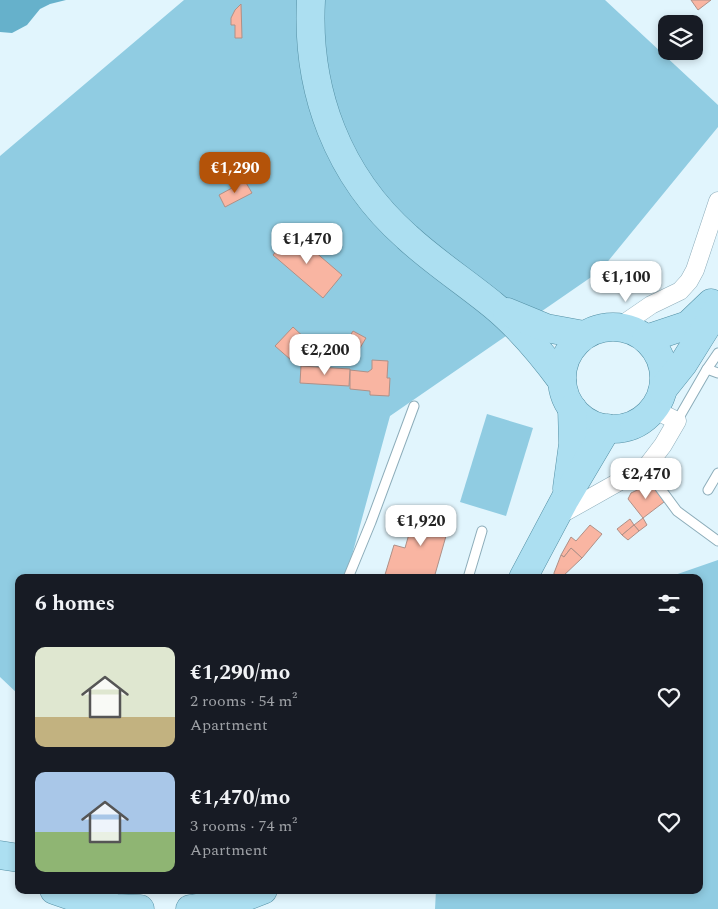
<!DOCTYPE html>
<html lang="en">
<head>
<meta charset="utf-8">
<style>
	body { margin:0; font-family:Spectral,serif; background:#20242c; color:#f1f3f6; height:100vh; display:flex; flex-direction:column; font-size:19px; white-space:nowrap }
	* { box-sizing:border-box; margin:0 }
	p { font-size:16px; color:#9ea1a6 }
	.icon { flex:none; width:28px; height:28px; fill:none; stroke:currentColor; stroke-width:2; stroke-linecap:round; stroke-linejoin:round }
	.map { position:relative; flex:1; overflow:hidden }
	.details { position:absolute; left:15px; top:574px; width:688px; height:320px; display:flex; flex-direction:column; background:#171b24; border-radius:10px; box-shadow:0 2px 8px #0003 }
	.details>* { flex:none }
	.buttons { position:absolute; left:658px; top:15px; display:grid; gap:10px }
	.buttons a { display:grid; place-items:center; width:45px; height:45px; border-radius:10px; background:#171b24; box-shadow:0 2px 8px #0003; font-size:25px }
	.price { position:absolute; translate:-50% -42px; padding:0 11px; border-radius:10px; background:#fff; color:#222; font-size:16px; line-height:32px; filter:drop-shadow(0 1px 2px #0008) }
	.price::after { content:''; position:absolute; left:50%; top:30px; width:15px; height:11px; margin-left:-8px; background:inherit; clip-path:polygon(0 0,100% 0,50% 100%) }
	.price.active { background:#b45309; color:#fff }
	ul { padding:0; list-style:none }
	li { display:flex; align-items:center; gap:15px; height:125px; padding:0 20px }
	li span { display:grid; place-items:center; flex:none; width:140px; height:100px; border-radius:10px; color:#555 }
	li>.icon { margin-inline-start:auto }
	span .icon { width:60px; height:60px; fill:#fffc; stroke-width:1 }
	li b { font-size:21px }
	h2 { display:flex; justify-content:space-between; align-items:center; height:60px; padding:0 20px; font-size:21px }
	.map>svg:first-child { display:block }
	.green { fill:#90cce2 }
	.water { fill:#66b1cb }
	.building { fill:#f9b5a2; stroke:#af9087 }
	.lines { fill:none; stroke-linecap:round; stroke-linejoin:round }
	.service-casing { stroke:#8dadba; stroke-width:11 }
	.minor-casing { stroke:#8dadba; stroke-width:19 }
	.primary-casing { stroke:#538fa4; stroke-width:29 }
	.service { stroke:#fff; stroke-width:9 }
	.minor { stroke:#fff; stroke-width:18 }
	.primary { stroke:#acdff1; stroke-width:28 }
</style>
</head>
<body>
<div class="map">
<svg width="718" height="909" viewBox="0 0 718 909">
	<rect width="100%" height="100%" fill="#e1f5fd"/>
	<!-- green -->
	<g class="green">
		<polygon points="184,0 605,0 718,105 718,127 600,271 390,416 346,577 19,578 19,695 0,677 0,156"/>
		<polygon points="487,414 533,428 506,516 460,502"/>
		<polygon points="718,560 718,909 435,909 436,890 699,890 699,578 669,577"/>
	</g>
	<!-- water -->
	<polygon class="water" points="0,0 66,0 50,4 40,9 27,25 12,33 0,32"/>
	<!-- building -->
	<g class="building">
		<polygon points="691,0 711,0 698,10"/>
		<polygon points="241,4 242,38 235,38 235,25 231,25 231,18 235,10"/>
		<polygon points="245,181 252,193 225,207 219,195"/>
		<polygon points="292,232 342,275 323,298 273,255"/>
		<polygon points="293,327 309,342 291,360 275,346"/>
		<polygon points="353,331 366,338 357,353 344,345"/>
		<polygon points="372,360 388,361 387,378 390,378 389,396 370,395 370,391 350,389 350,370 368,372 372,369"/>
		<polygon points="301,366 350,369 349,386 300,383"/>
		<polygon points="652,483 664,502 643,518 628,499 631,493"/>
		<polygon points="417,506 452,515 434,578 384,578 394,545 405,548"/>
		<polygon points="643,518 647,525 639,531 634,525"/>
		<polygon points="630,519 634,525 622,535 617,529"/>
		<polygon points="590,525 602,534 582,558 571,548 564,557 561,555 571,537 576,541"/>
		<polygon points="634,525 639,531 628,540 622,535"/>
		<polygon points="571,548 582,558 561,578 554,578 554,573 561,555 564,557"/>
	</g>
	<g class="lines">
		<!-- service casing -->
		<g class="service-casing">
			<g id="service">
				<polyline points="707,369 718,373"/>
				<polyline points="677,421 707,369 718,353"/>
				<polyline points="647,466 660,488 677,511 718,541"/>
				<polyline points="708,490 718,473"/>
				<polyline points="348,578 371,522 414,406"/>
				<polyline points="468,578 482,531"/>
			</g>
		</g>
		<!-- minor casing -->
		<g class="minor-casing">
			<g id="minor">
				<polyline points="619,327 651,305 680,291 689,281 695,270 718,201"/>
				<polyline points="558,516 647,466 663,445 677,421 653,409"/>
			</g>
		</g>
		<!-- primary casing -->
		<g class="primary-casing">
			<g id="primary">
				<path d="M311 0C306 91 338 176 407 237 434 262 465 282 493 305 520 327 542 354 562 381"/>
				<polyline points="507,312 546,328 584,335"/>
				<circle cx="613" cy="378" r="51"/>
				<polyline points="646,339 688,325 711,303"/>
				<polyline points="663,389 683,364 718,308"/>
				<polyline points="567,488 573,444 572,408"/>
				<polyline points="523,578 565,499 607,428"/>
				<polyline points="0,855 19,858"/>
				<polyline points="54,890 74,897 97,901 115,908 140,909"/>
				<polyline points="190,909 229,903 263,890"/>
			</g>
		</g>
		<!-- service -->
		<use href="#service" class="service"/>
		<!-- minor -->
		<use href="#minor" class="minor"/>
		<!-- primary -->
		<use href="#primary" class="primary"/>
	</g>
</svg>
<div class="buttons">
<a><svg class="icon" aria-label="layers" viewBox="0 0 24 24"><path d="M12 4l9 5-9 5-9-5zM3 14l9 5 9-5"/></svg></a>
</div>
<b class="price active" style="left:235px;top:194px">€1,290</b>
<b class="price" style="left:307px;top:265px">€1,470</b>
<b class="price" style="left:626px;top:303px">€1,100</b>
<b class="price" style="left:325px;top:376px">€2,200</b>
<b class="price" style="left:646px;top:500px">€2,470</b>
<b class="price" style="left:421px;top:547px">€1,920</b>
<section class="details">
<h2>6 homes<svg class="icon" aria-label="filters" viewBox="0 0 24 24"><path d="M4 7h16M4 17h16"/><circle cx="9" cy="7" r="2"/><circle cx="15" cy="17" r="2"/></svg></h2>
<ul>
<li><span style="background:linear-gradient(#dfe7d0 70%,#c2b280 0)"><svg class="icon" aria-label="home" viewBox="0 0 24 24"><path d="M3 11l9-7 9 7M6 9v11h12V9"/></svg></span><div><b>€1,290/mo</b><p>2 rooms · 54 m²</p><p>Apartment</p></div><svg class="icon" aria-label="heart" viewBox="0 0 24 24"><path d="M12 20l-8-8c-3-5 5-10 8-4 3-6 11-1 8 4z"/></svg></li>
<li><span style="background:linear-gradient(#a9c7e8 60%,#8fb573 0)"><svg class="icon" aria-label="home" viewBox="0 0 24 24"><path d="M3 11l9-7 9 7M6 9v11h12V9"/></svg></span><div><b>€1,470/mo</b><p>3 rooms · 74 m²</p><p>Apartment</p></div><svg class="icon" aria-label="heart" viewBox="0 0 24 24"><path d="M12 20l-8-8c-3-5 5-10 8-4 3-6 11-1 8 4z"/></svg></li>
</ul>
</section>
</div>
</body>
</html>
